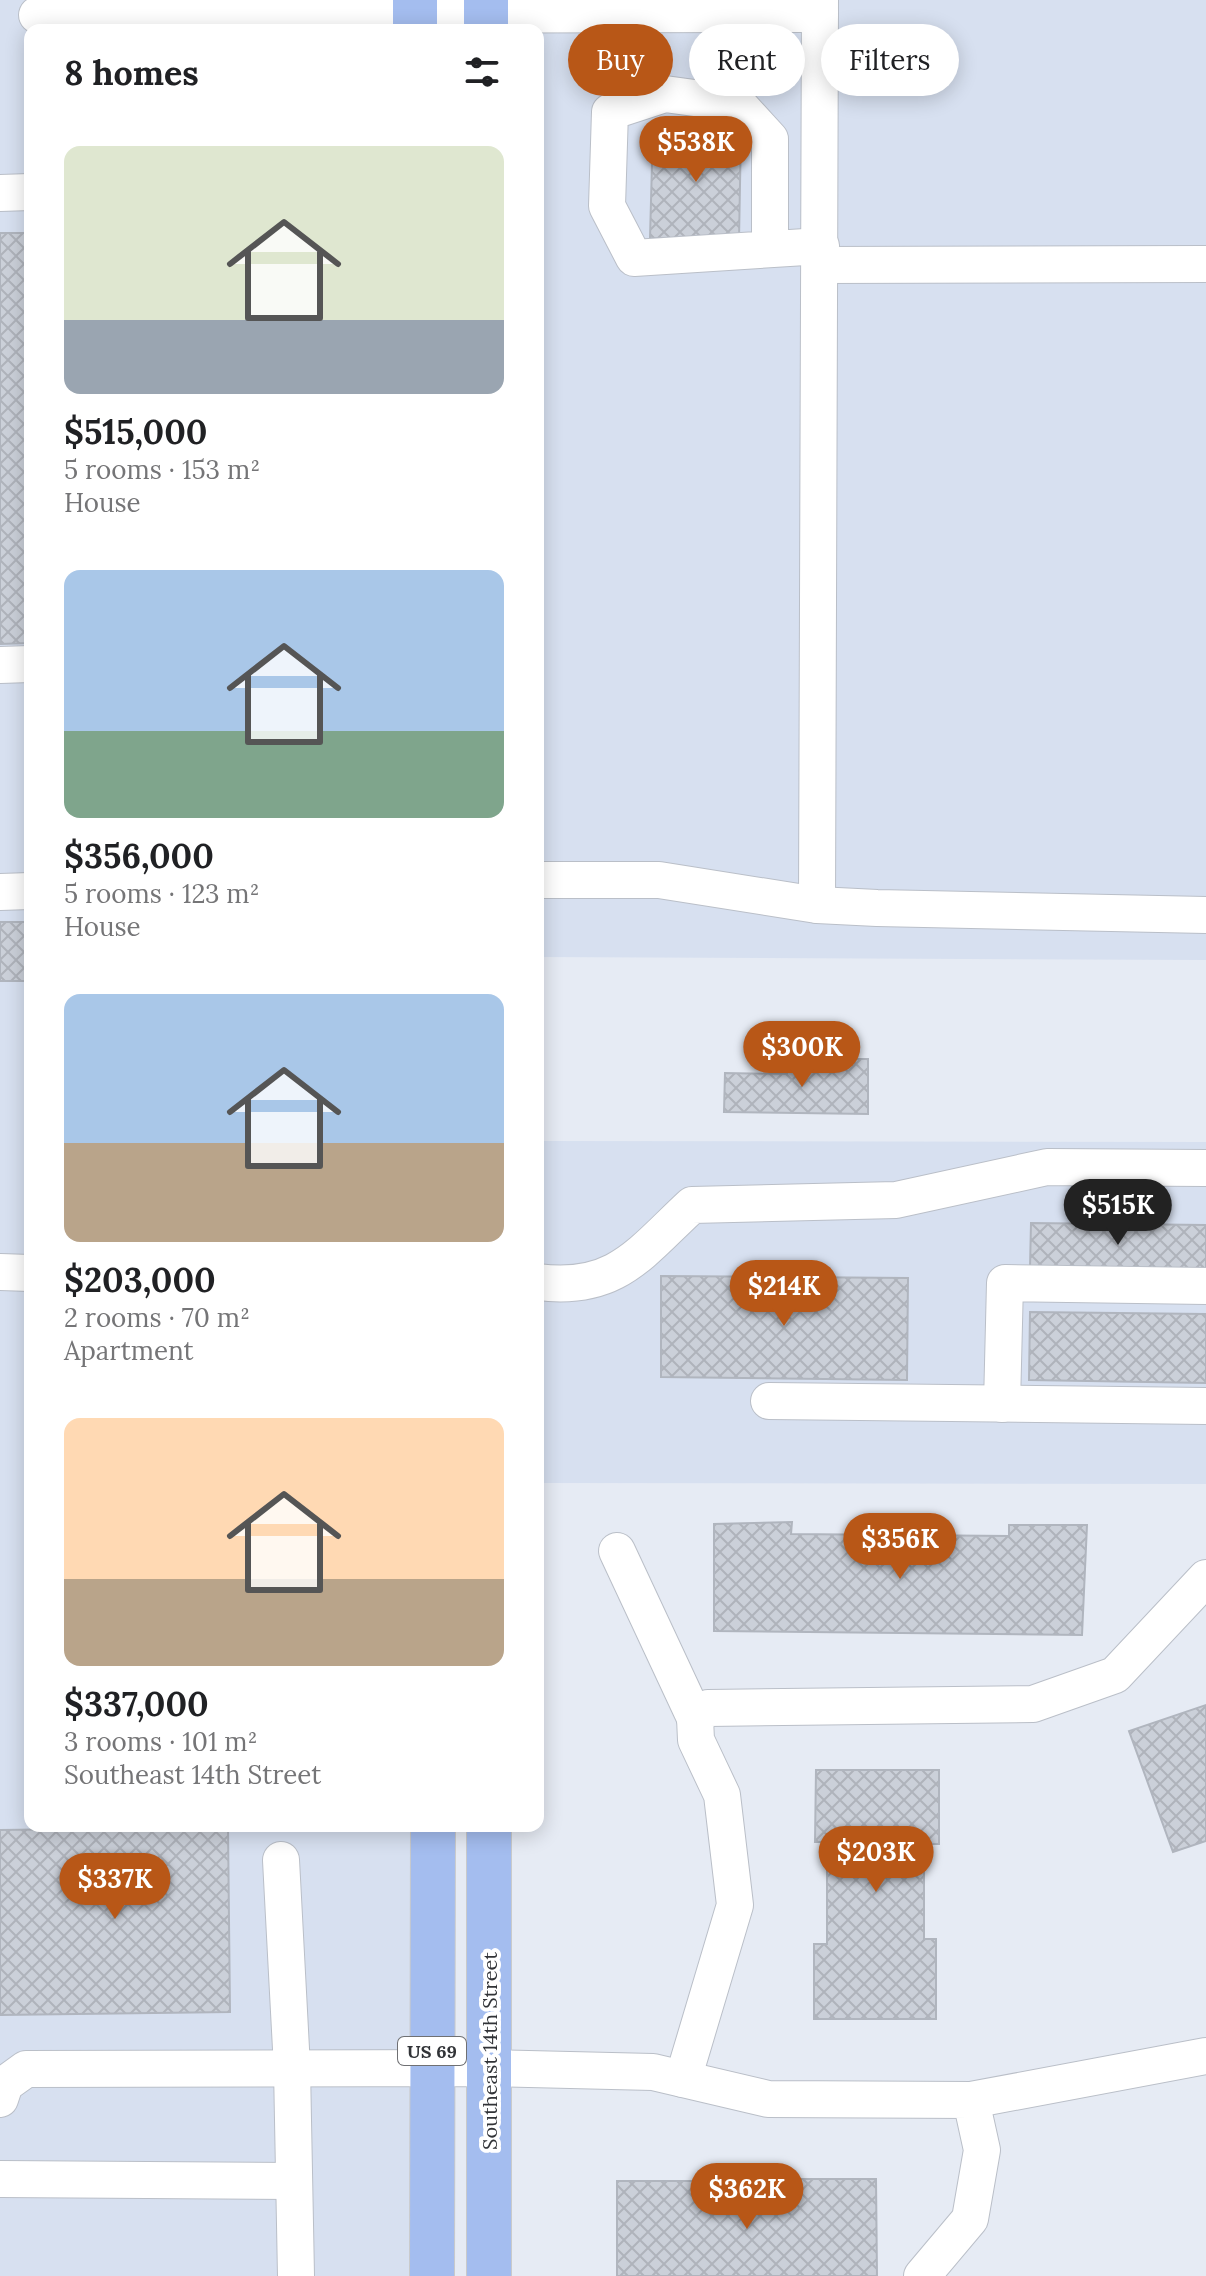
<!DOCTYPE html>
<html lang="en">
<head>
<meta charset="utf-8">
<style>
	body { margin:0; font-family:Lora,serif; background:#f6f6f6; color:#202124; height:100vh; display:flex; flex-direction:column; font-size:30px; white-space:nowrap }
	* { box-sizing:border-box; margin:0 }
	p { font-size:26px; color:#757577 }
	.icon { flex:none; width:44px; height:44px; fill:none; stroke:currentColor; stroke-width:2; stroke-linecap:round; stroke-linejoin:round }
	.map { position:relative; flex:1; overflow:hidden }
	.panel { position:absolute; left:24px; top:24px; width:520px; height:1808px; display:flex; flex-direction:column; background:#fff; border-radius:16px; box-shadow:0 4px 20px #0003 }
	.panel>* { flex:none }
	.hud { position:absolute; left:568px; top:24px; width:518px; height:72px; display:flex; gap:16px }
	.price { position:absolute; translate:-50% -68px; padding:0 18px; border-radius:28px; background:#b85717; color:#fff; font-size:26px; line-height:52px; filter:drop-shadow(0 2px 4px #0008) }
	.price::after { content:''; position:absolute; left:50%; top:48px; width:24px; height:18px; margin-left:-12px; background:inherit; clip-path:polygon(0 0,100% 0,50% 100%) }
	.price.on { background:#222; color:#fff }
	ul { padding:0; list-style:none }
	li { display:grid; align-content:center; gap:16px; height:424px; padding:0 40px }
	li span { display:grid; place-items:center; height:248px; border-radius:16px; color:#555 }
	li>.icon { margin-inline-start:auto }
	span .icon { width:144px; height:144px; fill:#fffc; stroke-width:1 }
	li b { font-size:34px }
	h2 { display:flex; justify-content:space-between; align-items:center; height:96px; padding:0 40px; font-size:34px }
	.chip { padding:0 28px; border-radius:36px; background:#fff; box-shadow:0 4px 20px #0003; font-size:28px; line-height:72px }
	.chip.on { background:#b85717; color:#fff }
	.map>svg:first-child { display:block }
	.built { fill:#d7e0f0 }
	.building { fill:url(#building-cross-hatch); stroke:#b0b5be; stroke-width:2 }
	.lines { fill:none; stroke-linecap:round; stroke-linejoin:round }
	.minor-casing { stroke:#babfc8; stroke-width:38 }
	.major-casing { stroke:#c9cacb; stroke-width:46 }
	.minor { stroke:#fff; stroke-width:36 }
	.major { stroke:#a4bdef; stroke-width:44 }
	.labels { text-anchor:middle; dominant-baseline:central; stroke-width:8; stroke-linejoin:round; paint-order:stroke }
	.shield { fill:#fff; stroke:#6f7073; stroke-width:2 }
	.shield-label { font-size:18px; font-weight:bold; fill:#313337 }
	.street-label { font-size:20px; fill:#313337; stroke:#fff }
</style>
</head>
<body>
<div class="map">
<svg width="1206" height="2276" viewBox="0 0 1206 2276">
	<defs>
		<pattern id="building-cross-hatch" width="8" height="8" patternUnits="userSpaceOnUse" patternTransform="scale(2)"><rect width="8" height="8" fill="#cbd0d9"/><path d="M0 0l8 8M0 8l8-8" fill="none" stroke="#afb3bb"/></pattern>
	</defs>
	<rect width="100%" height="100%" fill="#e6ebf4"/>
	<!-- built -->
	<g class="built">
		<polygon points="0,0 415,0 30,30 30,1273 0,1272"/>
		<polygon points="486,0 1206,0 1206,960 538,957 538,30"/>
		<polygon points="538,1141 1206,1142 1206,1484 538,1483"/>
		<polygon points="30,1285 30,1826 433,1826 432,2276 0,2276 0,1286"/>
	</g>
	<!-- building -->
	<g class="building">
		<polygon points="653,127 741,130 739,240 650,238"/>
		<polygon points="0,233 30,233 30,643 0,644"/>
		<rect x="0" y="922" width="30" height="59"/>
		<polygon points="787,1059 868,1059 868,1114 724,1112 725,1073 787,1074"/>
		<polygon points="1031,1223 1206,1225 1206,1270 1030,1268"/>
		<polygon points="661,1276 908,1278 907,1380 661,1377"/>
		<polygon points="1030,1312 1206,1314 1206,1383 1029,1380"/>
		<polygon points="792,1522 791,1534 1009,1536 1009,1525 1087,1525 1082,1635 714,1631 714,1524"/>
		<polygon points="1206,1705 1206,1841 1173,1852 1129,1731"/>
		<polygon points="816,1770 939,1770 939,1844 924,1844 924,1939 936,1939 936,2019 814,2019 814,1944 827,1944 827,1842 815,1842"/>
		<polygon points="228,1827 230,2012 0,2015 0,1830"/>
		<polygon points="799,2179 876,2179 877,2276 617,2276 617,2181 697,2181 697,2197 799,2197"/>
	</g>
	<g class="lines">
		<!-- minor casing -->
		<g class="minor-casing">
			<g id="minor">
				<polyline points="37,15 820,14"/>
				<polyline points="0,193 30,192"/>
				<polyline points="770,249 770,139 738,104 665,94 610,112 607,206 634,258 821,246"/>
				<polyline points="821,265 1206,264"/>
				<polyline points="0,665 30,664"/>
				<polyline points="538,880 659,880 817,905 877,908 1206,915"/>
				<polyline points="0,892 30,891"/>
				<polyline points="817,905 820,0"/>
				<polyline points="0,1272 30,1273"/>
				<path d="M538 1282C616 1292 640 1253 692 1205L896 1200 1047 1167 1206 1168"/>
				<polyline points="769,1401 1206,1406"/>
				<polyline points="1002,1404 1005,1283 1206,1286"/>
				<polyline points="617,1551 695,1718"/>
				<polyline points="281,1860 292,2068 296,2276"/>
				<polyline points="683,2079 735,1905 722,1795 696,1740 695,1718 708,1708 1033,1704 1115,1675 1206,1578"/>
				<polyline points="0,2099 5,2084 26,2069 489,2068 653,2072 768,2099 971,2100 982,2150 970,2219 922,2276"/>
				<polyline points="971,2100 1206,2056"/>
				<polyline points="0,2179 294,2181"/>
			</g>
		</g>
		<!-- major casing -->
		<g class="major-casing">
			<g id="major">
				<polyline points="415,0 415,30"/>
				<polyline points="486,0 486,30"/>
				<polyline points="489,1826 489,2276"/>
				<polyline points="432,2276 433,1826"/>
			</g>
		</g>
		<!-- minor -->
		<use href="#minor" class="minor"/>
		<!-- major -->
		<use href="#major" class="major"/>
	</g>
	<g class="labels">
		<!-- shield labels -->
		<rect class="shield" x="398" y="2037" width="68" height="28" rx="6"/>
		<g class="shield-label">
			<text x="432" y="2051">US 69</text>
		</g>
		<!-- street labels -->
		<g class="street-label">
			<text transform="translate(489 2051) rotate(-90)">Southeast 14th Street</text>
		</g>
	</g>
</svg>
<b class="price" style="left:696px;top:184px">$538K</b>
<b class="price" style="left:802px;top:1089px">$300K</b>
<b class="price on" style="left:1118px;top:1247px">$515K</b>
<b class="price" style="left:784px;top:1328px">$214K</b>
<b class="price" style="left:900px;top:1581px">$356K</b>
<b class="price" style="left:876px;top:1894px">$203K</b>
<b class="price" style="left:115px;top:1921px">$337K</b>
<b class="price" style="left:747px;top:2231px">$362K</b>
<div class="hud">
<a class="chip on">Buy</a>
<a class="chip">Rent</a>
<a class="chip">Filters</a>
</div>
<section class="panel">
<h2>8 homes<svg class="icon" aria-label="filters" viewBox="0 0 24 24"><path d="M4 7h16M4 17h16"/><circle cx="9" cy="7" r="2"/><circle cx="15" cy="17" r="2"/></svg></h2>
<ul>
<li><span style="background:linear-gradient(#dfe7d0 70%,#9aa5b1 0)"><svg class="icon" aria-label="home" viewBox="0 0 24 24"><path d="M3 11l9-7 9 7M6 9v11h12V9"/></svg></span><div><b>$515,000</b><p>5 rooms · 153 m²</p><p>House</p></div></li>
<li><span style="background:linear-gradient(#a9c7e8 65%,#7fa58c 0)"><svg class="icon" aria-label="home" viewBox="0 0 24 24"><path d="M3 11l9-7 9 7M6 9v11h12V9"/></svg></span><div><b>$356,000</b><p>5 rooms · 123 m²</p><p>House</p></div></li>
<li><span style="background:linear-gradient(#a9c7e8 60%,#b9a48a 0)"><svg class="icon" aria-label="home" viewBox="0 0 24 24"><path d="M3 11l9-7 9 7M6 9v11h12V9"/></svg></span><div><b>$203,000</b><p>2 rooms · 70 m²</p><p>Apartment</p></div></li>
<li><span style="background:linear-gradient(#ffd9b3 65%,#b9a48a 0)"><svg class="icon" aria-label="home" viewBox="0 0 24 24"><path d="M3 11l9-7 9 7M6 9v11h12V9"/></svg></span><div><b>$337,000</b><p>3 rooms · 101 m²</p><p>Southeast 14th Street</p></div></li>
</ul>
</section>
</div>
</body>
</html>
